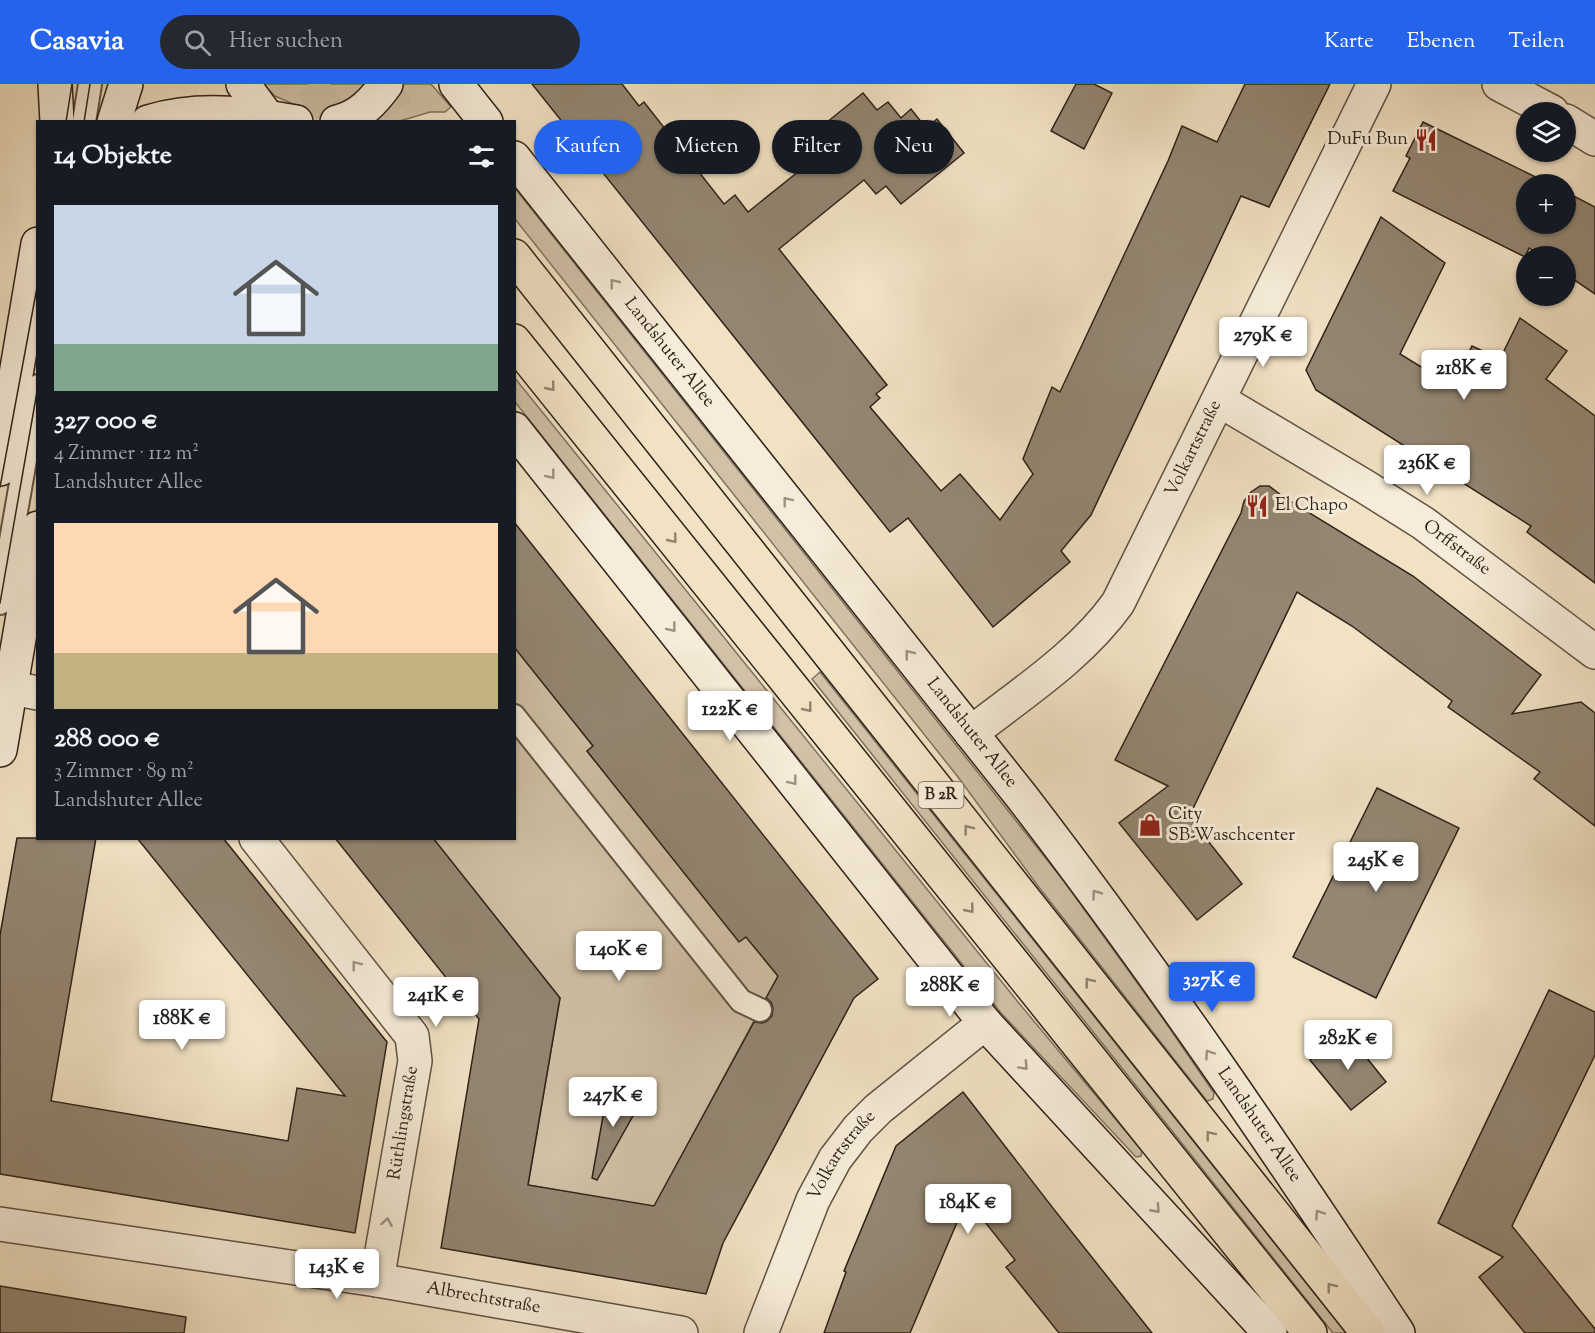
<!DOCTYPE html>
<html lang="de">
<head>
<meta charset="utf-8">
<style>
	body { margin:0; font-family:"Sorts Mill Goudy",serif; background:#242831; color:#f1f3f6; height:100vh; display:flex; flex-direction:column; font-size:22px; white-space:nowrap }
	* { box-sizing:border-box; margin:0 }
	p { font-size:20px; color:#9ea1a6 }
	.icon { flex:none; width:33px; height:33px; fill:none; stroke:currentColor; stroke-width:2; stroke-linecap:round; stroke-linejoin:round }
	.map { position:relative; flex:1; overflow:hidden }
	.sheet { position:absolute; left:36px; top:36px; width:480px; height:720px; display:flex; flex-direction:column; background:#171b24; border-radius:0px; box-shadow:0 2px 4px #0004 }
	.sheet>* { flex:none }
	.guide { position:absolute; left:534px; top:36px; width:570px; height:54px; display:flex; gap:12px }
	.controls { position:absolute; left:1516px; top:18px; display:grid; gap:12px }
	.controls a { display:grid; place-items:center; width:60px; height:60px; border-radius:50%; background:#171b24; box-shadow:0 2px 4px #0004; font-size:30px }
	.price { position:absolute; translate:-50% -51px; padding:0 14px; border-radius:6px; background:#fff; color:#222; font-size:20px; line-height:39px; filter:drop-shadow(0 2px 3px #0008) }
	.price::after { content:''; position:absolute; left:50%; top:36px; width:18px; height:14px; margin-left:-9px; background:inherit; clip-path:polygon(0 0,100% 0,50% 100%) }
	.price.active { background:#2563eb; color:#fff }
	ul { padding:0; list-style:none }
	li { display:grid; align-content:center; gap:12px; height:318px; padding:0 18px }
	li span { display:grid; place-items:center; height:186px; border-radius:0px; color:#555 }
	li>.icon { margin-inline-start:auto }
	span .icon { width:108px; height:108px; fill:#fffc; stroke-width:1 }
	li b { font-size:26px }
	h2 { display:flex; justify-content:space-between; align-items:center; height:72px; padding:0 18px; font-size:26px }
	.tag { padding:0 21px; border-radius:27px; background:#171b24; box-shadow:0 2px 4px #0004; font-size:21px; line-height:54px }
	.tag.active { background:#2563eb; color:#fff }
	header { display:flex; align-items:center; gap:36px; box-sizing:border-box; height:84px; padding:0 30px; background:#2563eb; color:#fff }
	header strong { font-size:28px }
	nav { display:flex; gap:33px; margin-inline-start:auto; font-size:21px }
	.search { width:420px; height:54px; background:#242831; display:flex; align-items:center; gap:15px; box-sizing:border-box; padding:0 21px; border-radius:33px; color:#9ea1a6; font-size:22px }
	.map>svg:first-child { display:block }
	.green { fill:#d0c1a7; stroke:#7f7260; stroke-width:1.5 }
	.building { fill:#938672; stroke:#2e2219; stroke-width:1.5 }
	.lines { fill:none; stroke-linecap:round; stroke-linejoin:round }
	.trunk-tunnel { stroke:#cabca2; stroke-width:33; stroke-dasharray:33 16; stroke-linecap:butt }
	.service-casing { stroke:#5f5244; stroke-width:26 }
	.minor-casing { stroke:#5f5244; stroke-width:36 }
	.secondary-casing { stroke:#2e2219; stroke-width:36 }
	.trunk-casing { stroke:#2e2219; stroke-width:36 }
	.service { stroke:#f6ecd9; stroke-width:22 }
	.minor { stroke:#f6ecd9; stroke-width:33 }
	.secondary { stroke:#f6ecd9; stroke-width:33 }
	.trunk { stroke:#f1e2c4; stroke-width:33 }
	.tram { stroke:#2e2219; stroke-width:1.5 }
	.oneway { stroke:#9c9183 }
	.oneway2 { stroke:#90826e }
	.labels { text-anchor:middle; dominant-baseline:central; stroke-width:6; stroke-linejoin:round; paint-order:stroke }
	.shield { fill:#f6ecd9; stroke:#6a5f53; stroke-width:1.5 }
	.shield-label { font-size:16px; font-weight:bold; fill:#2e2219 }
	.poi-label { font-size:18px; fill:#2e2219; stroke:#f6ecd9; text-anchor:start }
	.street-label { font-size:18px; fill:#2e2219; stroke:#f6ecd9 }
</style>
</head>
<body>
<header>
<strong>Casavia</strong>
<div class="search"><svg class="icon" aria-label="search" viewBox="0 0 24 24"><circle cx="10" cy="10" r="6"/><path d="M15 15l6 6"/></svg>Hier suchen</div>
<nav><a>Karte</a><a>Ebenen</a><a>Teilen</a></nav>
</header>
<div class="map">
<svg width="1595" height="1249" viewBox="0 0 1595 1249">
	<rect width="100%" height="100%" fill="#f1e2c4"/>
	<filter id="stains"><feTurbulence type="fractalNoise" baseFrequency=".00333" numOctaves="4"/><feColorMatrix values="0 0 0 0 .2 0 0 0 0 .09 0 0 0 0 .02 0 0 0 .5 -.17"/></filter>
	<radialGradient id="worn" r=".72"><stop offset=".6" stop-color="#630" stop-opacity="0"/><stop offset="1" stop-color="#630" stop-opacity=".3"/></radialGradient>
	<!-- green -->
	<g class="green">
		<polygon points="263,0 372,0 346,21 319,25 293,20 275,12"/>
		<polygon points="403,0 431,0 451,23 445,28 430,28 400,37 373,38 396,15"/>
		<polygon points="514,103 1063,796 1159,929 1214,1009 1213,1015 1207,1017 1038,802 958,693 515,135"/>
		<polygon points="514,293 1018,918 1142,1067 1141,1072 1136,1073 1001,929 515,318"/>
		<polygon points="515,563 593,662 587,667 739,857 746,853 778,892 654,1123 528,1101 560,914 433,755 514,754"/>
		<polygon points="820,588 1346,1249 1333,1249 812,595"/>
	</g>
	<!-- building -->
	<g class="building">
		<polygon points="532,0 622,0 639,22 644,18 724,120 735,111 748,128 819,71 806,55 863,9 877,26 888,18 901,34 911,25 926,44 937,35 964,69 901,120 886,102 876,110 864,96 779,165 887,301 876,310 880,314 870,323 941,407 960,390 1000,436 1033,390 1023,375 1052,303 1060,308 1168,77 1182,42 1217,58 1245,0 1330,0 1269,123 1241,112 1091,431 1061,467 1070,478 993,543 908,434 890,448"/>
		<polygon points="1076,0 1094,0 1112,9 1084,65 1051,47"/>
		<polygon points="1423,38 1550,100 1527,100 1527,140 1566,140 1566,108 1595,123 1595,210 1566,190 1566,172 1541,172 1529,164 1525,173 1393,107 1410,74 1406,72"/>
		<polygon points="1381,133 1445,179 1400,270 1452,302 1472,262 1500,275 1520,234 1567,267 1546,295 1595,332 1595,499 1527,448 1531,442 1316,306 1306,286"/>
		<polygon points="1260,402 1269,402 1285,414 1413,492 1541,591 1512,630 1581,618 1595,629 1595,742 1534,695 1540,688 1448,623 1452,617 1352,542 1297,508 1189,733 1242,800 1197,836 1119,739 1168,702 1115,676 1241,429 1244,417 1251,408"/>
		<polygon points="514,438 878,895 854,914 723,1159 706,1210 441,1164 479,935 335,754 433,754 560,914 528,1101 654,1122 754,938 762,939 767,937 772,932 773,924 771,918 766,914 778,892 746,853 739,858 587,667 593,662 514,563"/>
		<polygon points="1377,704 1459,744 1376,914 1293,873"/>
		<polygon points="17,754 96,754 51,1017 288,1057 297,1004 345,1012 137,754 223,754 387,958 355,1149 0,1090 0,851"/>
		<polygon points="1549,906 1595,928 1595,971 1512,1142 1595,1245 1595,1249 1525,1249 1479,1193 1503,1173 1438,1139"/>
		<polygon points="1346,948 1386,998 1351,1026 1310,976"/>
		<polygon points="608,1004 639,1021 597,1096 592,1094"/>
		<polygon points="963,1008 1056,1128 1152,1249 1059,1249 1006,1183 1015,1176 967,1115 910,1249 824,1249 846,1188 844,1187 896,1062"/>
		<polygon points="0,1202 186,1233 184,1249 0,1249"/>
	</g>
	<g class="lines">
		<!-- trunk-tunnel -->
		<g class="trunk-tunnel">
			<polyline points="309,0 339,38"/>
			<polyline points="378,0 408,38"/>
		</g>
		<!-- service casing -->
		<g class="service-casing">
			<g id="service">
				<polyline points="84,38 90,0"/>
				<polyline points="0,519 38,302"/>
				<polyline points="514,632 741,917 760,926"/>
			</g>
		</g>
		<!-- minor casing -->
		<g class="minor-casing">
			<g id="minor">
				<polyline points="1499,0 1552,28"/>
				<polyline points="1566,37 1595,55"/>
				<path id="s1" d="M1219 316 1364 402 1423 439 1595 568"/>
				<polyline points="11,604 38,609"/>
				<path id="s2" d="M971 649C1022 609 1080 572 1118 519L1374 0"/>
				<polyline points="256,754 412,952 415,977 377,1196"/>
				<path id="s3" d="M0 1140 377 1196 681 1249"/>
				<path id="s4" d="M761 1249 813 1116 835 1075 858 1045 878 1025 985 939"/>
			</g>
		</g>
		<!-- secondary casing -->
		<g class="secondary-casing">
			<g id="secondary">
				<polyline points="55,0 57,38"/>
				<polyline points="243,0 271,38"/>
				<polyline points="456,0 486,38"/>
				<polyline points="114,38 126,0"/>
				<path d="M148 38C198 23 245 29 296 38"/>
				<path d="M337 38C359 33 373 18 386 0"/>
				<path id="s5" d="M514 74 1022 713C1155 886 1278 1067 1398 1249"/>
				<polyline points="514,345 985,939 1270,1249"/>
				<polyline points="0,385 38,160"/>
				<polyline points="0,666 38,444"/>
			</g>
		</g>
		<!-- trunk casing -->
		<g class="trunk-casing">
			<g id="trunk">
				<polyline points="514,172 1368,1249"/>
				<polyline points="514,257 1310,1249"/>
			</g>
		</g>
		<!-- service -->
		<use href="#service" class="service"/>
		<!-- minor -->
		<use href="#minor" class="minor"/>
		<!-- secondary -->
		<use href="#secondary" class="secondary"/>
		<!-- trunk -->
		<use href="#trunk" class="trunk"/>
		<!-- tram -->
		<g class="tram">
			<polyline points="66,38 72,0"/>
			<polyline points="84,38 90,0"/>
			<polyline points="0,403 38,198"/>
			<polyline points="0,519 38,302"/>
		</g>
	</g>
	<!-- one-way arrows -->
	<defs><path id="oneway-chevron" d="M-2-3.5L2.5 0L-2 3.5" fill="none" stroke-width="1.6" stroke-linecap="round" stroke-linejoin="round" transform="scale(1.5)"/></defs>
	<g class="oneway">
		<use href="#oneway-chevron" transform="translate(614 199) rotate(-128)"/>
		<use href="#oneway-chevron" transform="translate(551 391) rotate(52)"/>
		<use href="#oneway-chevron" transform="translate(787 417) rotate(-128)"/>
		<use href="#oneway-chevron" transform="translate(672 544) rotate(52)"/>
		<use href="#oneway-chevron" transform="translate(909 570) rotate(-128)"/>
		<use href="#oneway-chevron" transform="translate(793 697) rotate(52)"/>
		<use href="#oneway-chevron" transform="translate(1096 810) rotate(-126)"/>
		<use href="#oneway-chevron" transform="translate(356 881) rotate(-128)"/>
		<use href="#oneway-chevron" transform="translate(1209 970) rotate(-124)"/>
		<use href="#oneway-chevron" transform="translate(1024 982) rotate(47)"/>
		<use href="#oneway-chevron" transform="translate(1156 1125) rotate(48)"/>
		<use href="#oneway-chevron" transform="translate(1319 1130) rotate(-124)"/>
		<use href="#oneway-chevron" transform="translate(387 1138) rotate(-80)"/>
	</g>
	<g class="oneway2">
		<use href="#oneway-chevron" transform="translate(551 303) rotate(51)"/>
		<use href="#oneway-chevron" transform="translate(673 455) rotate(51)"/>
		<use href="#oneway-chevron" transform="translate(808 624) rotate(51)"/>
		<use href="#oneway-chevron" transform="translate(968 745) rotate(-128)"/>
		<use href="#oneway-chevron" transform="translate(970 825) rotate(51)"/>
		<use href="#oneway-chevron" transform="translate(1089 898) rotate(-128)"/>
		<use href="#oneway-chevron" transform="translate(1210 1051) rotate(-128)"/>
		<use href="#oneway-chevron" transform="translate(1331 1203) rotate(-128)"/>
	</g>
	<!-- icons -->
	<defs>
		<g id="restaurant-bare" transform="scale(1.8)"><path d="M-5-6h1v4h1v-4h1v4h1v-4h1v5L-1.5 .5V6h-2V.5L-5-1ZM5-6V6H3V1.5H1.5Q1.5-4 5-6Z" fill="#8f2418" stroke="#f6ecd9" stroke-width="2.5" paint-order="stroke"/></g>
		<g id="shop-bare" transform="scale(1.8)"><path d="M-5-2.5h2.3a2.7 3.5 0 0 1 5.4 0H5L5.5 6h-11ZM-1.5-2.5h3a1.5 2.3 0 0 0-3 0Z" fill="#8f2418" stroke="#f6ecd9" stroke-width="2.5" paint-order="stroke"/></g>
	</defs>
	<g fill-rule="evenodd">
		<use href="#restaurant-bare" x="1426" y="56"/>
		<use href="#restaurant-bare" x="1257" y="422"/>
		<use href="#shop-bare" x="1150" y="741"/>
	</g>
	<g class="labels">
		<!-- shield labels -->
		<rect class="shield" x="918.5" y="698" width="45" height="26" rx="4.5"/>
		<g class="shield-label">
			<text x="941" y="711">B 2R</text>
		</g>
		<!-- poi labels -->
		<g class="poi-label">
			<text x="1408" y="56" text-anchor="end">DuFu Bun</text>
			<text x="1275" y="422">El Chapo</text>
			<text x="1168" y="731">City<tspan x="1168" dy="21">SB-Waschcenter</tspan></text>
		</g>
		<!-- street labels -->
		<g class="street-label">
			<text stroke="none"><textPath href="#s5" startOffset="249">Landshuter Allee</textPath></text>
			<text stroke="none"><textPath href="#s2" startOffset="369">Volkartstraße</textPath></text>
			<text stroke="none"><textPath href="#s1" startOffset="280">Orffstraße</textPath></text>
			<text stroke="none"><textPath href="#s5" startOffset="735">Landshuter Allee</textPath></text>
			<text transform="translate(404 1039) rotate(-81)">Rüthlingstraße</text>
			<text stroke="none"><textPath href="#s5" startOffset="1221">Landshuter Allee</textPath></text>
			<text stroke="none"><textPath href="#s4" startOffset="196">Volkartstraße</textPath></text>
			<text stroke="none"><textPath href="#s3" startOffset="489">Albrechtstraße</textPath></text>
		</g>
	</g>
	<rect width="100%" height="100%" filter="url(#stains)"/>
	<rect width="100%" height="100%" fill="url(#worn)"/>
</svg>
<div class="controls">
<a><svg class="icon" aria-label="layers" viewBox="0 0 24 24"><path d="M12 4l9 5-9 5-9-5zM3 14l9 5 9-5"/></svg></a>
<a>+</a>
<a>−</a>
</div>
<b class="price" style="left:1263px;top:284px">279K €</b>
<b class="price" style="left:1464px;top:317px">218K €</b>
<b class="price" style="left:1427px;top:412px">236K €</b>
<b class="price" style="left:730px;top:658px">122K €</b>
<b class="price" style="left:1376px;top:809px">245K €</b>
<b class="price" style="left:619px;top:898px">140K €</b>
<b class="price active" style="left:1212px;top:929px">327K €</b>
<b class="price" style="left:950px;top:934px">288K €</b>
<b class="price" style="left:436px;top:944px">241K €</b>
<b class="price" style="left:182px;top:967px">188K €</b>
<b class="price" style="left:1348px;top:987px">282K €</b>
<b class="price" style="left:613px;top:1044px">247K €</b>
<b class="price" style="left:968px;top:1151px">184K €</b>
<b class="price" style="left:337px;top:1216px">143K €</b>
<div class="guide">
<a class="tag active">Kaufen</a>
<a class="tag">Mieten</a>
<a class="tag">Filter</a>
<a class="tag">Neu</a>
</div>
<section class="sheet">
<h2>14 Objekte<svg class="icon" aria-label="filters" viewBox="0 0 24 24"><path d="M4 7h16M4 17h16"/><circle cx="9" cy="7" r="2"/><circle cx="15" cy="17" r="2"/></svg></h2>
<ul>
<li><span style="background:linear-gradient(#c9d6e8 75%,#7fa58c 0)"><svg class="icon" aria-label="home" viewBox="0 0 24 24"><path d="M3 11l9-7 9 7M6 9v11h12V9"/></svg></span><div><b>327 000 €</b><p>4 Zimmer · 112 m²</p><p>Landshuter Allee</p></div></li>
<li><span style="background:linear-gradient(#ffd9b3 70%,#c2b280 0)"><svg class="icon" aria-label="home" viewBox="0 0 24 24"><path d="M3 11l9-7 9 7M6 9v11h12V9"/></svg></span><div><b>288 000 €</b><p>3 Zimmer · 89 m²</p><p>Landshuter Allee</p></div></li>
</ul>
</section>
</div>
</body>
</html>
